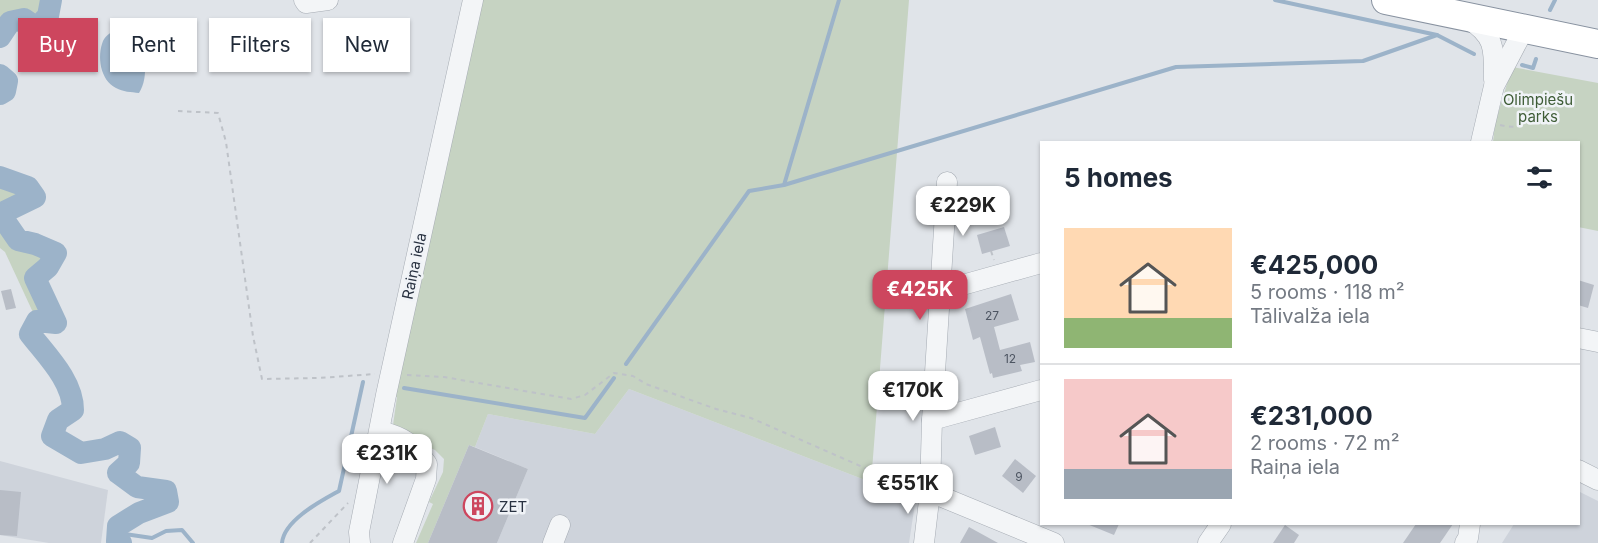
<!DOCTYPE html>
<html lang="en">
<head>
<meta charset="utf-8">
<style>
	body { margin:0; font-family:Inter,sans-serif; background:#f6f6f7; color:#1f2937; height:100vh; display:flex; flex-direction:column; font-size:22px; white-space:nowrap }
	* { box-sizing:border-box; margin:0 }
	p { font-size:20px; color:#747a83 }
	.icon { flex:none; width:33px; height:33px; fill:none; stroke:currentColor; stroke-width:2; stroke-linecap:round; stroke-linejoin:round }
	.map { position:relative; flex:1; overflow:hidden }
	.panel { position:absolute; left:1040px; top:141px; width:540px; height:384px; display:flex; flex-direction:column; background:#fff; border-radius:0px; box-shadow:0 2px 4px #0004 }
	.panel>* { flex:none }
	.top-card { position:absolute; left:18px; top:18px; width:570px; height:54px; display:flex; gap:12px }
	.price { position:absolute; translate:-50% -51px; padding:0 14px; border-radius:12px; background:#fff; color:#222; font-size:20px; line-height:39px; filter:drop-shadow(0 2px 3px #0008) }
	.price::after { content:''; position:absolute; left:50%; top:36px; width:18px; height:14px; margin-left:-9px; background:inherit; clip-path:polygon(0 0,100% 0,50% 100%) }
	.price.selected { background:#cd465e; color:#fff }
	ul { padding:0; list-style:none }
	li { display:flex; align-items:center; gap:18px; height:150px; padding:0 24px }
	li+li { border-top:2px solid #e0e1e3 }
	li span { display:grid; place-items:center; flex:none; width:168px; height:120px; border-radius:0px; color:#555 }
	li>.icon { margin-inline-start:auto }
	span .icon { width:72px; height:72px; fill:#fffc; stroke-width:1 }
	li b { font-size:26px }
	h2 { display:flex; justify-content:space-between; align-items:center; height:72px; padding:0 24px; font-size:26px }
	.tag { padding:0 21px; border-radius:0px; background:#fff; box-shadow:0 2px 4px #0004; font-size:21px; line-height:54px }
	.tag.selected { background:#cd465e; color:#fff }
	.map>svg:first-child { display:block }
	.built { fill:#ced3db }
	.green { fill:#c6d3c2 }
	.water { fill:#9cb3c9; fill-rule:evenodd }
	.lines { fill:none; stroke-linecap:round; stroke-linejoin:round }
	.stream { stroke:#9cb3c9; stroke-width:4 }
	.river { stroke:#9cb3c9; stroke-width:22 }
	.building { fill:#b8bdc6 }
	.minor-casing { stroke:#a5abb3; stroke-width:21 }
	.highway-casing { stroke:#8892a0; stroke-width:30 }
	.path { stroke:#bec2c8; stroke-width:2; stroke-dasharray:4.5 4.5; stroke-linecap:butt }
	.minor { stroke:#f3f5f7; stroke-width:20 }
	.highway { stroke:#fff; stroke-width:28 }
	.labels { text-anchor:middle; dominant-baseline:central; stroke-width:5; stroke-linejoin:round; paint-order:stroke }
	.number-label { font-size:12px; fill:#4d5562 }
	.park-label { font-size:15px; fill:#3e5c36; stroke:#f0f3f7 }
	.street-label { font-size:15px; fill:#293241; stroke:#f0f3f7 }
	.poi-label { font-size:15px; fill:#293241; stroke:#f0f3f7; text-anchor:start }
</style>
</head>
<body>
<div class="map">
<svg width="1598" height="543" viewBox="0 0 1598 543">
	<rect width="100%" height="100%" fill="#e0e4e9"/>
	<!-- built -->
	<g class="built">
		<polygon points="629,389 865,480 916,497 909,543 497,543 528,469 475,447 488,414 595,434"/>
		<polygon points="0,461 108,490 101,543 49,543 0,535"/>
		<polygon points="1578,491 1598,501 1598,543 1502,543 1514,524 1578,524"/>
	</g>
	<!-- green -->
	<g class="green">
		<polygon points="0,0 51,0 48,16 37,28 24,19 10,22 0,37"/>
		<polygon points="473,0 909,0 872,470 865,480 629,389 595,434 488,414 475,447 469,445 428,543 416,543 433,504 429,502 443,472 444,459 435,450 392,432 397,397 386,395"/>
		<polygon points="1512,67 1598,83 1598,231 1578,227 1578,142 1493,142 1495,124"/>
		<polygon points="0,177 28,187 35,197 0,214 18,240 35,244 56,253 48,267 35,278 56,323 37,321 5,252 0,248"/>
	</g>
	<!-- water -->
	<path class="water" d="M117 28 138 32C144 51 150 76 139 93 131 92 123 92 116 88 100 80 97 56 103 41 106 35 113 31 117 28ZM118 39 126 41 132 48 129 64 124 69 116 66 111 55 113 43Z"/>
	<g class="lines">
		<!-- stream -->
		<g class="stream">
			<polyline points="1275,0 1437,35 1474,54"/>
			<polyline points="1550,10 1555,0"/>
			<polyline points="1522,65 1533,68 1536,59"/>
			<polyline points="784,185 839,0"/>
			<polyline points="626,364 749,191 784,185 1176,67 1363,61 1437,35"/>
			<polyline points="404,388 585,418 614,378"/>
			<polyline points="118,533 152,538 166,531 182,530 193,543"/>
			<path d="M282 543C284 520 321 501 339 491L363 382"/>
		</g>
		<!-- river -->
		<g class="river">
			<polyline points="0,37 10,22 24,19 37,28 48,16 51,0"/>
			<polyline points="0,75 7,81 5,91 0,94"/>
			<polyline points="0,177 28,187 35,197 0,214"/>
			<path d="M0 214 18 240 35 244 56 253 48 267 35 278 56 323 37 321 30 334C47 356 73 381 73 410L58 420 52 436 81 453 105 449 120 442 130 448 129 463 118 473 137 487 166 491 168 502 139 513 118 526 117 541 121 543"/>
		</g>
	</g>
	<!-- building -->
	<g class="building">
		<polygon points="1004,227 1010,246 982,254 977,235"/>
		<polygon points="1578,280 1594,285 1588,308 1578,305"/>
		<polygon points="11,289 16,308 6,310 1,291"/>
		<polygon points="1011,294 1019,320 994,327 1000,350 1030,342 1035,362 1020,365 1022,371 993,378 992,373 990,374 980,337 973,340 965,309"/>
		<polygon points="995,427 1001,447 975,455 969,436"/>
		<polygon points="469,445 528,469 497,543 428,543"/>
		<polygon points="1015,459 1036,476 1023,493 1002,476"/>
		<polygon points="0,490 21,492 17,536 0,535"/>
		<polygon points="1087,524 1119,524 1114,535"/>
		<polygon points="1416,524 1453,524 1440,543 1403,543"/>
		<polygon points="1285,525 1299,535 1294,543 1273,543"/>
		<polygon points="969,527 998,543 960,543"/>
	</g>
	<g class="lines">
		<!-- minor casing -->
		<g class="minor-casing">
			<g id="minor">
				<polyline points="304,0 306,3 328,0"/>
				<path d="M1468 19C1496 36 1494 50 1494 80"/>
				<polyline points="1481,142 1494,86 1525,27"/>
				<polyline points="941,291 1041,263"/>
				<polyline points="1578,338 1598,342"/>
				<polyline points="932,420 1041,390"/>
				<path d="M380 431C404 437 413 444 427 464L426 479 403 543"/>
				<polyline points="1578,470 1598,480"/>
				<polyline points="930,492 1054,543"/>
				<polyline points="360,543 359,532 386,395 473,0"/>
				<polyline points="553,543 560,525"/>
				<polyline points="924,543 930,492 932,420 947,182"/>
				<polyline points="1208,543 1221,524"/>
				<polyline points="1465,543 1468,538 1470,524"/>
			</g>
		</g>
		<!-- highway casing -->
		<g class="highway-casing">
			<polyline id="highway" points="1386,0 1598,44"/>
		</g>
		<!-- path -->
		<g class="path">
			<polyline points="178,111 218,113 226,142 253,336 262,379 319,378 375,374"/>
			<path d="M1500 125C1521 130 1534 124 1533 101"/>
			<polyline points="991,251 994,260"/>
			<polyline points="407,375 444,377 571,399 585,395 614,373 633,376 646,384 716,409 751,418 890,479 915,487"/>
			<polyline points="310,543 348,503"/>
		</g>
		<!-- minor -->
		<use href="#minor" class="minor"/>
		<!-- highway -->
		<use href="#highway" class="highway"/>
	</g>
	<!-- icons -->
	<defs>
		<g id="building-ring" transform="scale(1.5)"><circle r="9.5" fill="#f0f3f7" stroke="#cd465e" stroke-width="1.5"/><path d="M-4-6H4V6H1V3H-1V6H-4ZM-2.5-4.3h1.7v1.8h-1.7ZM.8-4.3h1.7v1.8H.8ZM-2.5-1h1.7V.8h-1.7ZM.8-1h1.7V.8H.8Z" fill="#cd465e"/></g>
	</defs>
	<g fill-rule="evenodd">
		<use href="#building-ring" x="478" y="506"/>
	</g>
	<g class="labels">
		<!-- number labels -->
		<g class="number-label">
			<text x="992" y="315">27</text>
			<text x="1010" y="358">12</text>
			<text x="1019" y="476">9</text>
		</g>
		<!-- park labels -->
		<g class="park-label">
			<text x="1538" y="99">Olimpiešu<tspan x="1538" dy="17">parks</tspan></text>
		</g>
		<!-- street labels -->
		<g class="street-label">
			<text transform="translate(414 266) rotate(-78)">Raiņa iela</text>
		</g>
		<!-- poi labels -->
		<g class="poi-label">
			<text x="499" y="506">ZET</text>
		</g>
	</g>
</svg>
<b class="price" style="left:963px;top:237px">€229K</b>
<b class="price selected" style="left:920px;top:321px">€425K</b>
<b class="price" style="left:913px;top:422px">€170K</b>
<b class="price" style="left:387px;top:485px">€231K</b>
<b class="price" style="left:908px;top:515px">€551K</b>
<div class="top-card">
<a class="tag selected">Buy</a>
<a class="tag">Rent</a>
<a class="tag">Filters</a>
<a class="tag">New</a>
</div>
<section class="panel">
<h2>5 homes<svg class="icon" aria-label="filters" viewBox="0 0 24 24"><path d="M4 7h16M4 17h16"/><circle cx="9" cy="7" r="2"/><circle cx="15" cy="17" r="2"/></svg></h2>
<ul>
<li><span style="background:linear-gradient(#ffd9b3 75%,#8fb573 0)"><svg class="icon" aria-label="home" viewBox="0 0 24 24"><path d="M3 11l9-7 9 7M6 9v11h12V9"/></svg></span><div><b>€425,000</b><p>5 rooms · 118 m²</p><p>Tālivalža iela</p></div></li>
<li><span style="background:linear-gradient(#f6c9c9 75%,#9aa5b1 0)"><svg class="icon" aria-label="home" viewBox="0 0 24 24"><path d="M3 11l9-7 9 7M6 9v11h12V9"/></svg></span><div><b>€231,000</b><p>2 rooms · 72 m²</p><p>Raiņa iela</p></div></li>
</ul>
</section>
</div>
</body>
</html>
